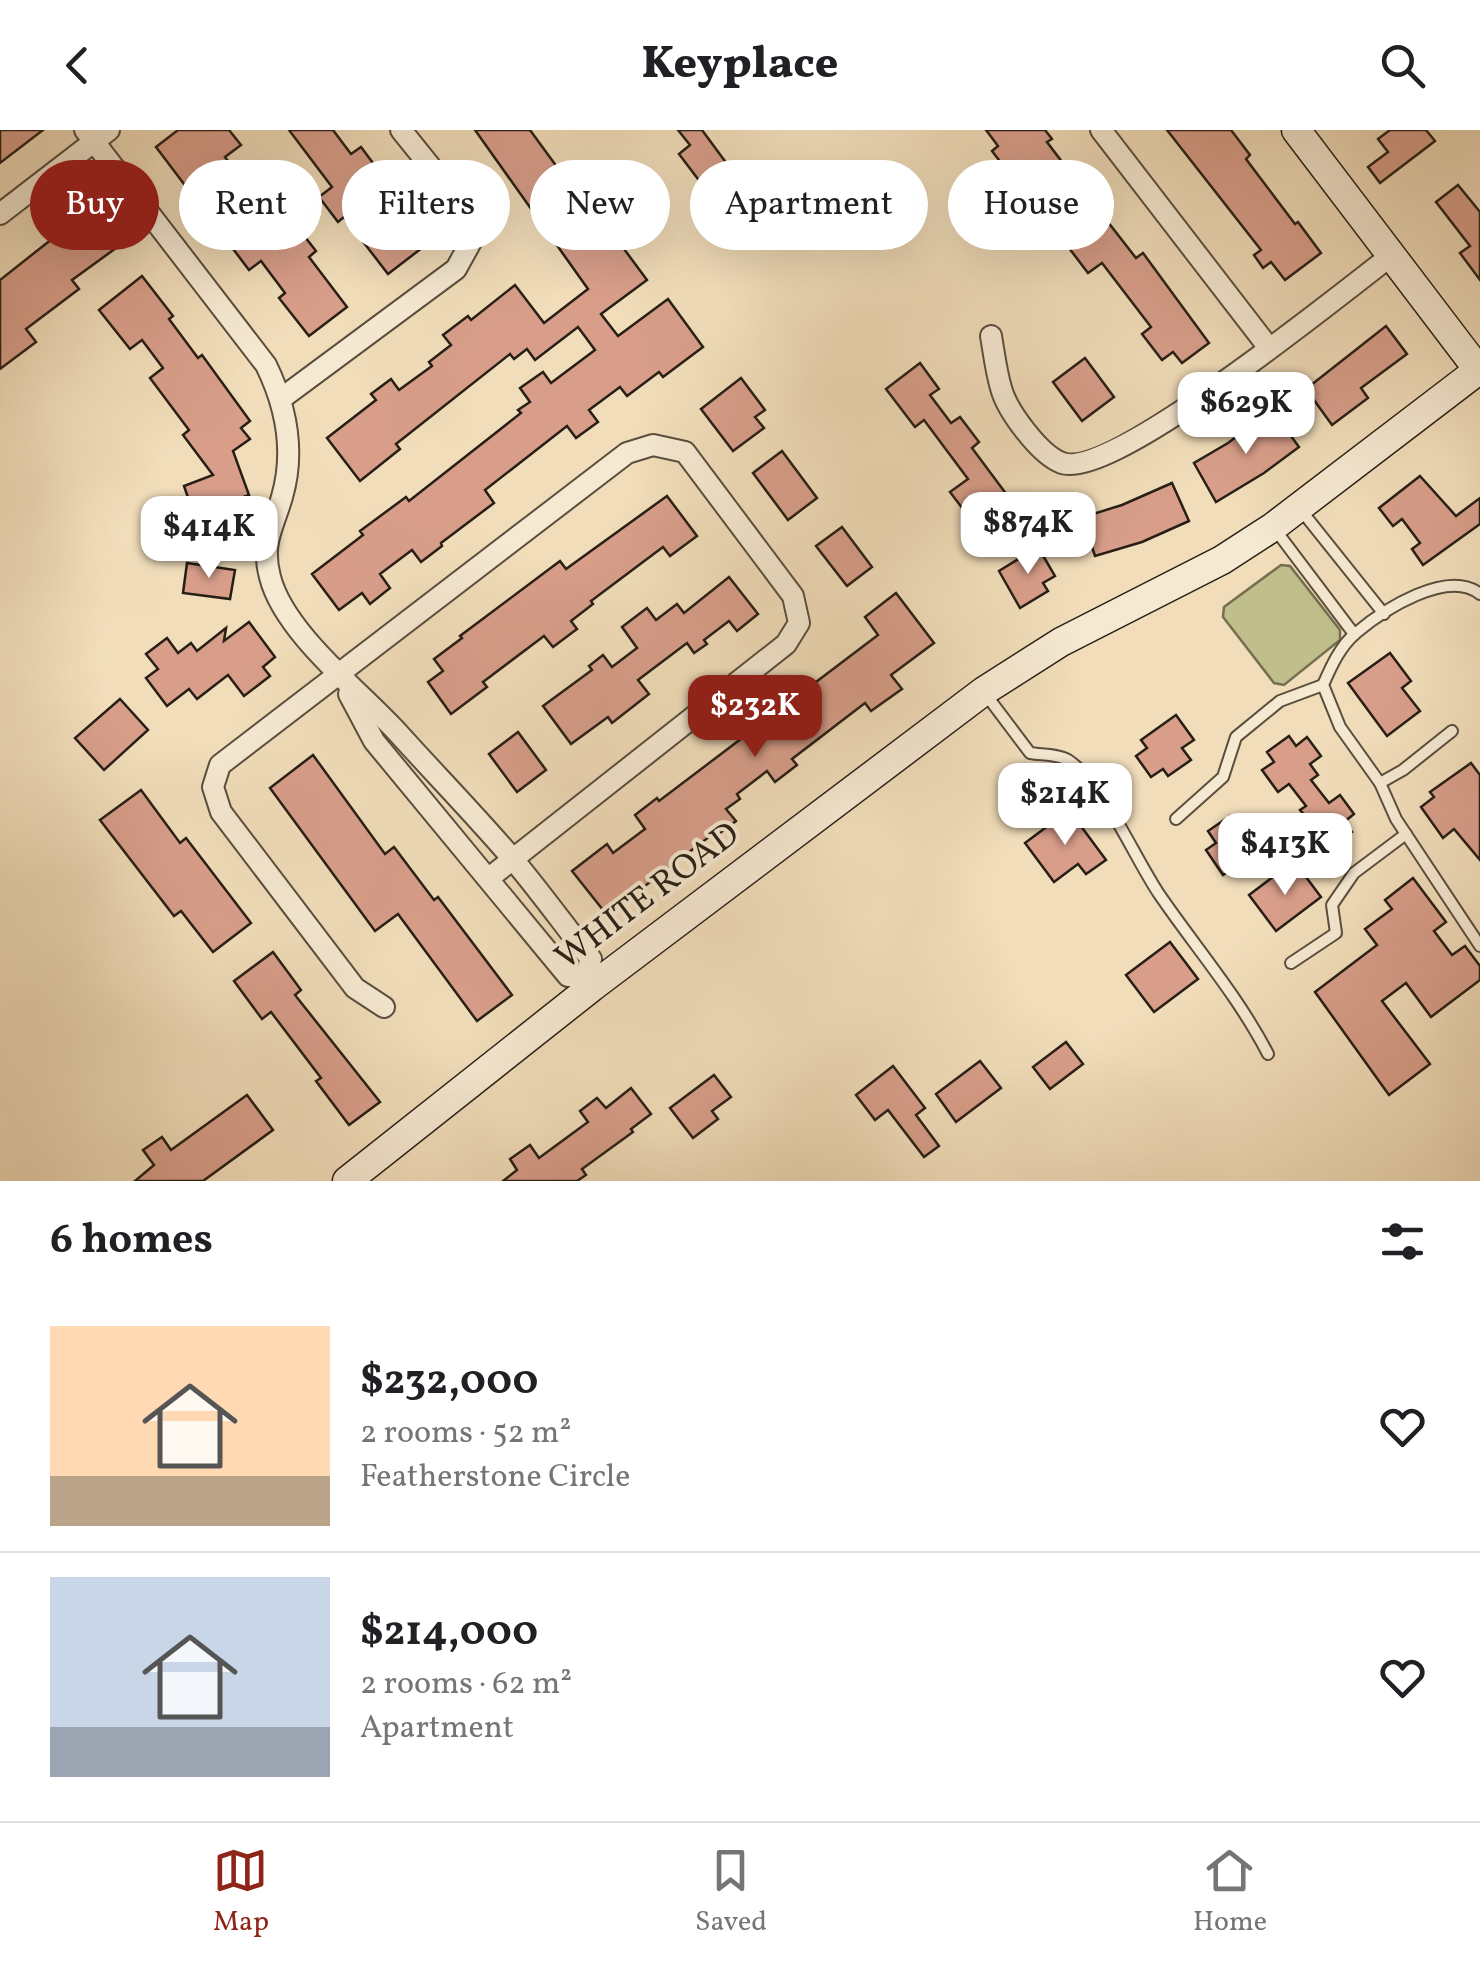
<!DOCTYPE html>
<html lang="en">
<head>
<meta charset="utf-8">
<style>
	body { margin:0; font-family:Vollkorn,serif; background:#f6f6f6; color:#202124; height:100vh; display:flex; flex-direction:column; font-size:38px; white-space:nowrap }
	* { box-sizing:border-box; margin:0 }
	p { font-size:32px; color:#757577 }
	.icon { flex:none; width:55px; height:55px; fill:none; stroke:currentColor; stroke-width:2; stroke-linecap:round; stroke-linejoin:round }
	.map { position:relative; height:1051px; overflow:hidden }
	.sheet { display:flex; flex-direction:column; background:#fff; flex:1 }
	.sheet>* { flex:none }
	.banner { position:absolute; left:30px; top:30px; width:1420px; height:90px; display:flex; gap:20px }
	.price { position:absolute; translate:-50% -85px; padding:0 22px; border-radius:20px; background:#fff; color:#222; font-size:32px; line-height:65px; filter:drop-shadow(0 2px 5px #0008) }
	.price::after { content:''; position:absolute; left:50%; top:60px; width:30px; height:22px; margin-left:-15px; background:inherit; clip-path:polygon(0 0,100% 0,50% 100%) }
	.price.current { background:#8f2418; color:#fff }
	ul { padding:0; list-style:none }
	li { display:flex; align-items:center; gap:30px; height:250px; padding:0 50px }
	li+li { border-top:2px solid #e0e0e0 }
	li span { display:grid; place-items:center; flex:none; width:280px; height:200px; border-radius:0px; color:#555 }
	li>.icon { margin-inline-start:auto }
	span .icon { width:120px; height:120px; fill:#fffc; stroke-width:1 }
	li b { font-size:42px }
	h2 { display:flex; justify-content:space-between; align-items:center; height:120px; padding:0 50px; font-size:42px }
	.tag { padding:0 35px; border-radius:45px; background:#fff; box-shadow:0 10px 40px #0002; font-size:35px; line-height:90px }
	.tag.current { background:#8f2418; color:#fff }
	header { display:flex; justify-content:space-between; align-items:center; height:130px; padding:0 50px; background:#fff; font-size:45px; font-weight:800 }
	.tab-bar { display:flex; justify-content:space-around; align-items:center; height:140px; border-top:2px solid #e0e0e0; background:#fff; font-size:28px; color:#757577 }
	.tab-bar a { display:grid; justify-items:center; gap:5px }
	.tab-bar .current { color:#8f2418 }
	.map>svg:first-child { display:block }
	.green { fill:#c0bf8b; stroke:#746f50; stroke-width:2.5 }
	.building { fill:#d89e8a; stroke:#271f15; stroke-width:2.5 }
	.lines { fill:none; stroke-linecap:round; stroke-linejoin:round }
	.lane-casing { stroke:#5a4e3e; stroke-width:14 }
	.street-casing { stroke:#5a4e3e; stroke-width:24 }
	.secondary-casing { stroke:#271f15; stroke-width:31 }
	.lane { stroke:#f6e9d2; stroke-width:10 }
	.street { stroke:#f6e9d2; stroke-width:20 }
	.secondary { stroke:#f6e9d2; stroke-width:28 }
	.labels { text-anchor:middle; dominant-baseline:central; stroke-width:8; stroke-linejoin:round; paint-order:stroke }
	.street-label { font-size:35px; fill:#271f15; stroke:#f6e9d2 }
</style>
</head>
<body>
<header><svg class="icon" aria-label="back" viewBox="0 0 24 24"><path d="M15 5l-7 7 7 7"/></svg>Keyplace<svg class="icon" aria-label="search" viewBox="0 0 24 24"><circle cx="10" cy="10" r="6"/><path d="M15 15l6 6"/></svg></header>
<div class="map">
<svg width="1480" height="1051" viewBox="0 0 1480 1051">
	<rect width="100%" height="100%" fill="#f1ddba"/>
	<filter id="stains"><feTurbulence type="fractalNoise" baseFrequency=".002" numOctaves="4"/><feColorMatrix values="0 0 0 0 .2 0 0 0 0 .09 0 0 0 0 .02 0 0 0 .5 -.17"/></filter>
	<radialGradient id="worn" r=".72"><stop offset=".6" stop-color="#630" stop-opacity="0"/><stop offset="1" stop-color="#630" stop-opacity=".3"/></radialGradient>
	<!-- green -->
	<polygon class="green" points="1281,435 1290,436 1340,500 1340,510 1284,555 1274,553 1223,487 1224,477"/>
	<!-- building -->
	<g class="building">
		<polygon points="0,0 43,0 0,33"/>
		<polygon points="178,0 229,0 241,15 225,27 272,90 284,80 316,121 309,127 347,177 309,206 279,168 285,163 261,131 249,140 156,17"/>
		<polygon points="289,0 333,0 351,24 361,17 431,111 388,144 344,87 338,92 319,67 332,57"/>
		<polygon points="475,0 530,0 576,63 587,55 602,76 596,81 647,150 601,184 618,206 668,169 703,217 663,247 659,242 627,266 620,257 589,280 598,292 576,308 567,296 485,360 494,373 441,413 442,416 421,432 412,420 380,444 390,458 370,474 362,463 339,480 312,444 363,405 360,401 406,367 409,371 521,283 518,280 530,272 520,258 543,242 551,253 595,220 578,197 535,230 527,219 514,229 510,224 396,314 400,319 360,351 327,308 376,270 371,264 391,249 399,260 432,236 429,232 451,215 443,205 468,186 471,190 515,155 544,193 588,159"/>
		<polygon points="678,0 702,0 730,38 704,57 679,24 690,15"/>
		<polygon points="986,0 1045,0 1052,9 1047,12 1097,78 1136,128 1143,123 1209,213 1182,233 1173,222 1162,230 1142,204 1151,197 1102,133 1088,143 1069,118 1080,110 1058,80 1053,83 1017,35 1008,42 992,21 998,16"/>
		<polygon points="1167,0 1231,0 1250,25 1246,29 1295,94 1298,92 1321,123 1285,150 1271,132 1263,138 1254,125 1261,120"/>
		<polygon points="1390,0 1426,0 1435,11 1380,53 1368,37 1388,22 1378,9"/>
		<polygon points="1458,55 1480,82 1480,150 1460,123 1470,116 1436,72"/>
		<polygon points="95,75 123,113 72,150 79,159 26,199 36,212 0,239 0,150"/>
		<polygon points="142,146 173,186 169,189 198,228 202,225 250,291 241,298 250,309 233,321 249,365 194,385 184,356 213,345 183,305 189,300 150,248 163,238 142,210 130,219 99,180"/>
		<polygon points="1386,196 1407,224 1361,258 1368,268 1332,295 1306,259"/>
		<polygon points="1085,228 1114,267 1082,291 1053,252"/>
		<polygon points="920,233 939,259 930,265 951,293 960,287 979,312 972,318 1007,365 972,391 950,362 968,349 924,290 915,297 886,259"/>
		<polygon points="741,248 765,280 755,287 764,298 733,321 701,279"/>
		<polygon points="1272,280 1299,317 1264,343 1216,372 1194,333 1228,313"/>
		<polygon points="782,321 817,368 788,390 753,343"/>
		<polygon points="1420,346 1456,386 1480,368 1480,394 1423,435 1412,419 1420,413 1402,389 1393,396 1379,378"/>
		<polygon points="1172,353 1189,391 1142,412 1095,426 1091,414 1072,420 1064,393 1122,375"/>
		<polygon points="667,366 697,406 670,426 663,417 591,471 593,474 571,491 577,499 553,517 544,506 483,552 487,557 451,584 428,552 443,541 434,529 462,508 460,506 560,431 566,439"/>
		<polygon points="842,397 872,437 847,456 816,416"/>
		<polygon points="1038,417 1055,446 1043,453 1048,461 1020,478 999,441"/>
		<polygon points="187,433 235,440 230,469 183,463"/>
		<polygon points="729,447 758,484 737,501 729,491 704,510 707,514 694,523 687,513 638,550 649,564 612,593 608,587 571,614 543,576 592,540 589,536 603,525 612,537 637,518 622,497 647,478 656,490 677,474 684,483"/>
		<polygon points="896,463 934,513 891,545 902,559 871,581 865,573 792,629 797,635 775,652 767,641 737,664 740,669 726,679 736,691 716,706 714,703 607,785 572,741 607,714 613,723 645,699 635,685 657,668 659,671 878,505 865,487"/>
		<polygon points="249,492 275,527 263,537 270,546 244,566 228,545 197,569 189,559 167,576 146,548 158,539 146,524 167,508 178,523 191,513 197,521 226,498 224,511"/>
		<polygon points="1390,523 1411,551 1402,558 1420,581 1387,606 1348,553"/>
		<polygon points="120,569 148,600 104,640 75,608"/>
		<polygon points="1176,585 1194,610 1182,618 1191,630 1168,646 1163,639 1151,647 1136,626 1147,618 1141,610"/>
		<polygon points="518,602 546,640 517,662 489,624"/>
		<polygon points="1289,606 1296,616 1307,607 1321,626 1310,634 1318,645 1311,650 1329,673 1340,665 1354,684 1344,692 1352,702 1329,719 1323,710 1311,719 1296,698 1308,689 1300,680 1306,676 1289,654 1278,662 1262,640 1274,632 1267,622"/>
		<polygon points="313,625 385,724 394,717 434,770 438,767 512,865 477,891 398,784 375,801 270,658"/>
		<polygon points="1471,633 1480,645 1480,730 1454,699 1443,708 1421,677 1434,667 1430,662"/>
		<polygon points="141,660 180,713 186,708 251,793 213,822 181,781 174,786 100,690"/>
		<polygon points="1069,680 1106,730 1086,744 1078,734 1054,752 1025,713"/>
		<polygon points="1230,686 1238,697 1250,688 1268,713 1223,745 1206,720 1216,713 1208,701"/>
		<polygon points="1300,739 1321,767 1276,801 1249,765 1282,740 1288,748"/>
		<polygon points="1413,748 1446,792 1434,801 1452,825 1465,816 1480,836 1480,850 1431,887 1406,853 1382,871 1430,934 1389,965 1315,862 1377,815 1365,799 1392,779 1385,770"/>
		<polygon points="1170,812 1198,849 1154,882 1126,845"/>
		<polygon points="273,822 301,860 295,865 380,972 349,995 316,951 321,948 271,882 262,889 234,851"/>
		<polygon points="1066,912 1083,934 1050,959 1033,937"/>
		<polygon points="980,931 1001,958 956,992 936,964"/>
		<polygon points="893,936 925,978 916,985 939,1016 924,1027 888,980 875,990 856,965"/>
		<polygon points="714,945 731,967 712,981 718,989 693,1008 670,978"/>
		<polygon points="631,958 651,984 631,999 633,1002 582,1039 586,1045 577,1051 503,1051 517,1040 510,1029 530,1015 539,1028 588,992 580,981 597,968 606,978"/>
		<polygon points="247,965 273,1000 203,1051 135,1051 154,1035 143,1020 162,1007 171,1020"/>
	</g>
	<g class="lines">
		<!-- lane casing -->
		<g class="lane-casing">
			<g id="lane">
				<polyline points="1300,379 1384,484"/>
				<polyline points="1274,398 1354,504"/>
				<path d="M1480 464C1448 438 1383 480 1356 503 1340 516 1331 537 1323 555L1340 597 1380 653 1396 689 1480 816"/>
				<path d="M984 562 1030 623C1042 625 1058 624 1068 630 1104 654 1134 727 1159 764 1196 818 1238 866 1268 924"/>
				<polyline points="1380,653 1403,640 1452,601"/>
				<polyline points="1176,689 1223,647 1236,607 1280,571 1323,555"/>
				<polyline points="1291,833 1336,803 1332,775 1354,743 1406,704"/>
			</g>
		</g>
		<!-- street casing -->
		<g class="street-casing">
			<g id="street">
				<path d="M85 0 266 235C286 276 295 322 282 367 273 398 261 413 270 447 284 503 361 562 399 604 436 645 475 685 511 727 539 760 564 795 591 829L585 847"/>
				<polyline points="1101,0 1269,218"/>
				<polyline points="0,84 109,0"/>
				<path d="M991 206C994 223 996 241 1001 258 1007 281 1040 325 1062 333 1112 351 1343 162 1392 125"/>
				<polyline points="282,268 456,139 472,110 463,77 401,0"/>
				<polyline points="349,564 374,611 568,846 585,847"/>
				<polyline points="384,877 355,858 221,682 213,657 220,635 627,323 653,315 685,322 793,466 799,493 786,514 489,748"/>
			</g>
		</g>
		<!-- secondary casing -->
		<g class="secondary-casing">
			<g id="secondary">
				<polyline points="1296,0 1480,242"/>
				<polyline points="347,1051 592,857 984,561 1061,512 1222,430 1273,397 1480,239"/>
			</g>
		</g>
		<!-- lane -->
		<use href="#lane" class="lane"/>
		<!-- street -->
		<use href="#street" class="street"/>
		<!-- secondary -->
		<use href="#secondary" class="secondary"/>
	</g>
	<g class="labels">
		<!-- street labels -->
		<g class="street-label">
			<text transform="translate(648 767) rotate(-37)">WHITE ROAD</text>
		</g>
	</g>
	<rect width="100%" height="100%" filter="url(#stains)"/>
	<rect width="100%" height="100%" fill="url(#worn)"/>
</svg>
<b class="price" style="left:1246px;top:327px">$629K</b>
<b class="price" style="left:1028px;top:447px">$874K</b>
<b class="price" style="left:209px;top:451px">$414K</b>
<b class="price current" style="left:755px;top:630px">$232K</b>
<b class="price" style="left:1065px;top:718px">$214K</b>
<b class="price" style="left:1285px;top:768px">$413K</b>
<div class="banner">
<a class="tag current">Buy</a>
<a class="tag">Rent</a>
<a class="tag">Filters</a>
<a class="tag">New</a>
<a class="tag">Apartment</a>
<a class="tag">House</a>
</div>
</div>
<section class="sheet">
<h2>6 homes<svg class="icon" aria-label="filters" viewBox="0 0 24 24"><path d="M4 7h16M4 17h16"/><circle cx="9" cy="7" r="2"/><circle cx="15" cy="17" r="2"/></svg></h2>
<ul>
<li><span style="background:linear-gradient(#ffd9b3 75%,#b9a48a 0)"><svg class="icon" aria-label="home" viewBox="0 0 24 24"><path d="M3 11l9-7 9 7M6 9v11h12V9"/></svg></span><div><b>$232,000</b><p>2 rooms · 52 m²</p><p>Featherstone Circle</p></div><svg class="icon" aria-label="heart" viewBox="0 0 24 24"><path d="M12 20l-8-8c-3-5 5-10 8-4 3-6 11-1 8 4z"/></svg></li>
<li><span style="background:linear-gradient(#c9d6e8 75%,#9aa5b1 0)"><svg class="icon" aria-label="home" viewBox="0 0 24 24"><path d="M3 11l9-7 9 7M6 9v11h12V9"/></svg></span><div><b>$214,000</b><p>2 rooms · 62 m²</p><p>Apartment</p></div><svg class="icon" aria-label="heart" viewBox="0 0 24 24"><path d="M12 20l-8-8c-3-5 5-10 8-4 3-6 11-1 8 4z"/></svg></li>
</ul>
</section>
<nav class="tab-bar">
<a class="current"><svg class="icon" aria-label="map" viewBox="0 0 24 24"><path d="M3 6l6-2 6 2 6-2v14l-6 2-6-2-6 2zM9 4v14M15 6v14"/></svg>Map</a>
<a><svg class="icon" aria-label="saved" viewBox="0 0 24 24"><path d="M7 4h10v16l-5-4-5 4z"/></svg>Saved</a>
<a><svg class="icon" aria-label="home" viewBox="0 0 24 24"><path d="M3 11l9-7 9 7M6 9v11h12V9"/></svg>Home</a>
</nav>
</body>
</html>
